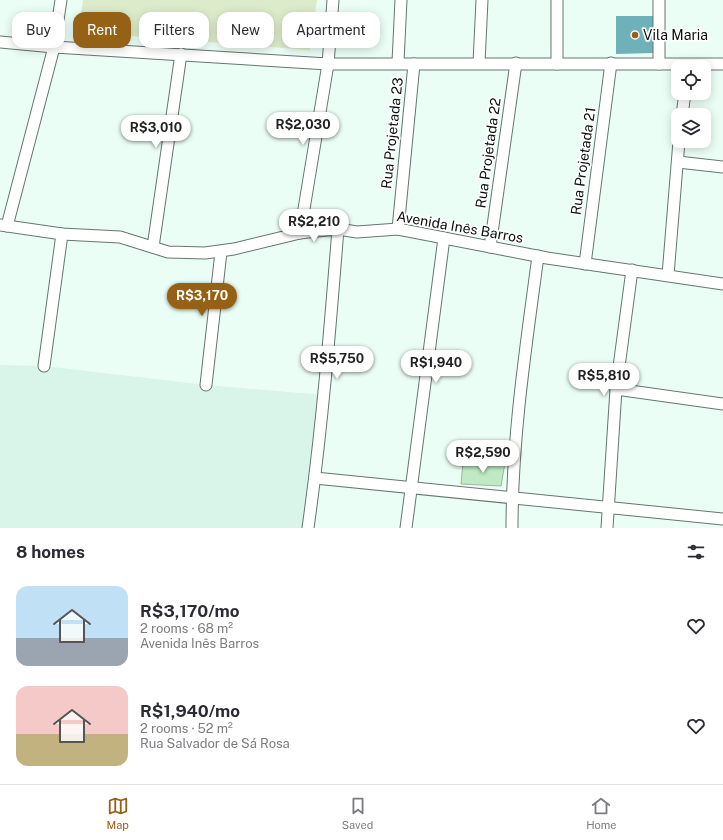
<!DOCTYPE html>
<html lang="en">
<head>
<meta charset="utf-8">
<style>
	body { margin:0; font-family:"Public Sans",sans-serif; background:#f2f2f3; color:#2b2b33; height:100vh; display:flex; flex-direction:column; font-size:15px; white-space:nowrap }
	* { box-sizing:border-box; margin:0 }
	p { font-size:13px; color:#7c7c81 }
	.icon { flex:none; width:22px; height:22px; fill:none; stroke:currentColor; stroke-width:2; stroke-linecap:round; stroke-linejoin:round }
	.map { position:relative; height:528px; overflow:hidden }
	.sheet { display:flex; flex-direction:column; background:#fff; flex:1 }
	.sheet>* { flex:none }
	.banner { position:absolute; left:12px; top:12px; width:400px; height:36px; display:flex; gap:8px }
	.tools { position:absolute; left:671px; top:60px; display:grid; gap:8px }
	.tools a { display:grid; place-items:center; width:40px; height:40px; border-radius:8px; background:#fff; box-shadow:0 2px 10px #0003; font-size:20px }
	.price { position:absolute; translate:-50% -34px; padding:0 9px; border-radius:14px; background:#fff; color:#222; font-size:13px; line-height:26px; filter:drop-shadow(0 1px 2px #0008) }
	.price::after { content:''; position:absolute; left:50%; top:24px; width:12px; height:9px; margin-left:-6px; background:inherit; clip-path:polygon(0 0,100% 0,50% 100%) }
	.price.current { background:#956115; color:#fff }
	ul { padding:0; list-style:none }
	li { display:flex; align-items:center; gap:12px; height:100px; padding:0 16px }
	li span { display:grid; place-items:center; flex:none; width:112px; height:80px; border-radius:12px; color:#555 }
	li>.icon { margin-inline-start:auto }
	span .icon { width:48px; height:48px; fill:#fffc; stroke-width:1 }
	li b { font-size:17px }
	h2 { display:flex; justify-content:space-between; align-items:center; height:48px; padding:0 16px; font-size:17px }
	.chip { padding:0 14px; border-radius:12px; background:#fff; box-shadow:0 2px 10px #0003; font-size:14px; line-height:36px }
	.chip.current { background:#956115; color:#fff }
	.dock { display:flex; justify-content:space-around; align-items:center; height:56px; border-top:1px solid #e1e1e2; background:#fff; font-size:11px; color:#7c7c81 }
	.dock a { display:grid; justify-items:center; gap:2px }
	.dock .current { color:#956115 }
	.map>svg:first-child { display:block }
	.built { fill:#d9f4e8 }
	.green { fill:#dceccb }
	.water { fill:#6fb1b9 }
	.building { fill:#bfeac3; stroke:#a5b2a6 }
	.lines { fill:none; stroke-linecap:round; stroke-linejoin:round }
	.minor-casing { stroke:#65766f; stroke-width:13 }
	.minor { stroke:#fff; stroke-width:11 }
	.poi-dot { fill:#956115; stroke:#fff; stroke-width:1.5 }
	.labels { text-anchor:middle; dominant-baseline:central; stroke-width:3.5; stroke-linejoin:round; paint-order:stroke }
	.poi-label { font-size:14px; fill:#090f0c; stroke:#fff; text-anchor:start }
	.street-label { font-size:14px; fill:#090f0c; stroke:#fff }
</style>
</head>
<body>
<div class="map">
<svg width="723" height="528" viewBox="0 0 723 528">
	<rect width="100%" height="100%" fill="#ebfef5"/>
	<!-- built -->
	<polygon class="built" points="0,365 44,366 206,385 323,395 305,528 0,528"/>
	<!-- green -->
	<polygon class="green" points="83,0 317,0 310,50 78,32"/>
	<!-- water -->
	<polygon class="water" points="616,16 653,16 653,53 616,54"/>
	<!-- building -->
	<polygon class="building" points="463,462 505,463 501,486 461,484"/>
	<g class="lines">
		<!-- minor casing -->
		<g class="minor-casing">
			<g id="minor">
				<polyline points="0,42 54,47 328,64 723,64"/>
				<polyline points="398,62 401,0"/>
				<polyline points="479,63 482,0"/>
				<polyline points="557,64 557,0"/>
				<polyline points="659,64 659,0"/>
				<polyline points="682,115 685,93"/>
				<polyline points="678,162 723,167"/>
				<polyline points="0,225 62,234 120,237 168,252 205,253 234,249 300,233 317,231 338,229 357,232 398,229 547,258 723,284"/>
				<polyline points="7,226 54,47 61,0"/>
				<polyline points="398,229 414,64"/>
				<polyline points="300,233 328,64 333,0"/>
				<polyline points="153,247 181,54"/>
				<polyline points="490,247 516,63"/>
				<polyline points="585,264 611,63"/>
				<polyline points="668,275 679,141"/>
				<polyline points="44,366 62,234"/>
				<polyline points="206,385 221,252"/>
				<polyline points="616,389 723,404"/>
				<polyline points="315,478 723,519"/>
				<path d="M308 528C322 429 330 329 338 229"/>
				<polyline points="406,528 444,238"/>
				<path d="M512 528C512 437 526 346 538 256"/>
				<polyline points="607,528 616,389 632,270"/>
			</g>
		</g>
		<!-- minor -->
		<use href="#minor" class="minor"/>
	</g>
	<!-- markers -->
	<circle class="poi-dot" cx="635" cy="35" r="4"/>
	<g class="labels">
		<!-- poi labels -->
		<g class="poi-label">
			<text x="643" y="35">Vila Maria</text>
		</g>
		<!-- street labels -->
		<g class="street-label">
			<text transform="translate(392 133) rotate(-84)">Rua Projetada 23</text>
			<text transform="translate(488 153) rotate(-82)">Rua Projetada 22</text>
			<text transform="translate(583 161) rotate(-82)">Rua Projetada 21</text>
			<text transform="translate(460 227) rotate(10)">Avenida Inês Barros</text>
		</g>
	</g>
</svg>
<div class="tools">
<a><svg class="icon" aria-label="locate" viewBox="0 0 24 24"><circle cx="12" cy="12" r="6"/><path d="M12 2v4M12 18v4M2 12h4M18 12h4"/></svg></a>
<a><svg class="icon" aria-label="layers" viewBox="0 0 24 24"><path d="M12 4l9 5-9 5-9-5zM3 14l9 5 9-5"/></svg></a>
</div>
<b class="price" style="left:303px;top:146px">R$2,030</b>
<b class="price" style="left:156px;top:149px">R$3,010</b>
<b class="price" style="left:314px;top:243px">R$2,210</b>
<b class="price current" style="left:202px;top:317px">R$3,170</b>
<b class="price" style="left:337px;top:380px">R$5,750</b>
<b class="price" style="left:436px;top:384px">R$1,940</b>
<b class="price" style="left:604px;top:397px">R$5,810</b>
<b class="price" style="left:483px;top:474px">R$2,590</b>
<div class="banner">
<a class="chip">Buy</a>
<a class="chip current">Rent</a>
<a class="chip">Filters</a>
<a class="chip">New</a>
<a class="chip">Apartment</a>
</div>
</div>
<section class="sheet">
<h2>8 homes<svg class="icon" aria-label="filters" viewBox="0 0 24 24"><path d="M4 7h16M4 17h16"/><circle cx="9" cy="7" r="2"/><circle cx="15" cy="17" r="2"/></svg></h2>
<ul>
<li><span style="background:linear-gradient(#bfe0f5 65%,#9aa5b1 0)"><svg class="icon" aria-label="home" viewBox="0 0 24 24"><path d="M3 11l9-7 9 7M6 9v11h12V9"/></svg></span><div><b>R$3,170/mo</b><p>2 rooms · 68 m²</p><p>Avenida Inês Barros</p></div><svg class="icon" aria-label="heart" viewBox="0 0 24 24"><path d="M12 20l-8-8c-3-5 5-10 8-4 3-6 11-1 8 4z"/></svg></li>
<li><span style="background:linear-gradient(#f6c9c9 60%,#c2b280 0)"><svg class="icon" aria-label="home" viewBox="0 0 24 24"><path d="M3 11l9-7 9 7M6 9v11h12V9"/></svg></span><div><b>R$1,940/mo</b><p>2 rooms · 52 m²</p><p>Rua Salvador de Sá Rosa</p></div><svg class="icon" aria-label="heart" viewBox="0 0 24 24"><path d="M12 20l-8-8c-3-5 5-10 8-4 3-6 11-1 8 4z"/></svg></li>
</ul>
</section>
<nav class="dock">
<a class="current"><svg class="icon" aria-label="map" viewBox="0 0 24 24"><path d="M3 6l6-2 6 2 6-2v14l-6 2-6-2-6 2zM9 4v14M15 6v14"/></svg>Map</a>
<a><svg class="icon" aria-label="saved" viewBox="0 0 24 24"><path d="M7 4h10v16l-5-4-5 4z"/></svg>Saved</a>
<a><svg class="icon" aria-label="home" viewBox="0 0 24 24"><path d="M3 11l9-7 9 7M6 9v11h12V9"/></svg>Home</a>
</nav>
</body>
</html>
